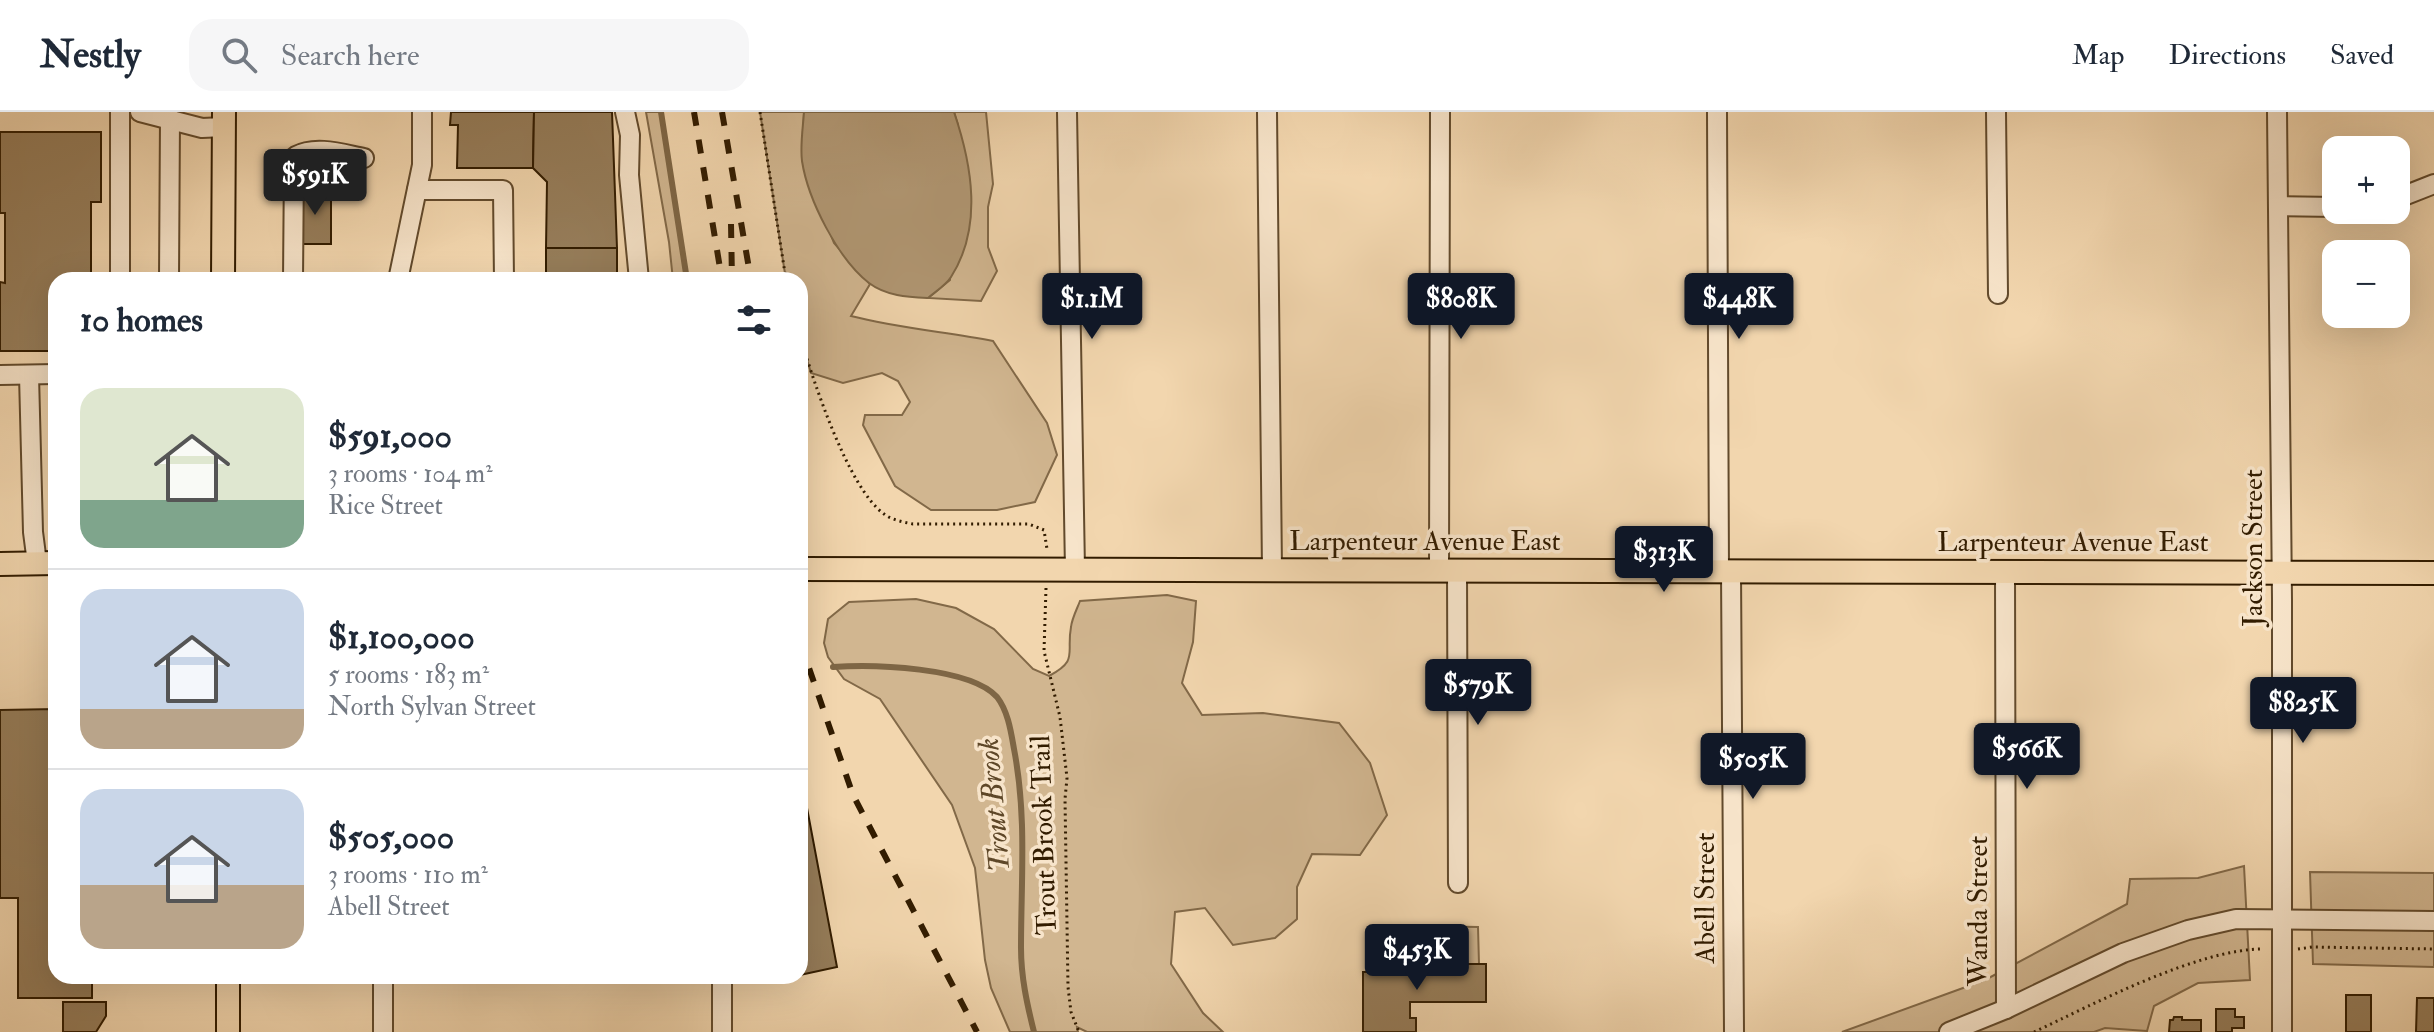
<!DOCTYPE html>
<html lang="en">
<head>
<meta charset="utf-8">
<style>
	body { margin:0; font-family:"IM FELL Double Pica",serif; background:#f6f6f7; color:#1f2937; height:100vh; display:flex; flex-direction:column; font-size:30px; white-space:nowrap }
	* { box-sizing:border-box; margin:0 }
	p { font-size:26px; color:#747a83 }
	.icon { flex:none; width:44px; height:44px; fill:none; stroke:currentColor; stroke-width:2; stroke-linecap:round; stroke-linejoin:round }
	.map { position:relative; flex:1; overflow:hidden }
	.panel { position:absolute; left:48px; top:160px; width:760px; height:712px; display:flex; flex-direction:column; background:#fff; border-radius:24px; box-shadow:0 8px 32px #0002 }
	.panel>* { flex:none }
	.tools { position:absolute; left:2322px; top:24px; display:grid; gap:16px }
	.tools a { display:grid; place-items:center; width:88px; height:88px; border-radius:16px; background:#fff; box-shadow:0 8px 32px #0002; font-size:40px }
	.price { position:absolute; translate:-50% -68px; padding:0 18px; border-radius:8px; background:#111827; color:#fff; font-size:26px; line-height:52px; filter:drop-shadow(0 2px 4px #0008) }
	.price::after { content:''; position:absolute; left:50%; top:48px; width:24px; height:18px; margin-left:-12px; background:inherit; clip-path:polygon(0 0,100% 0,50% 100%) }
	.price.selected { background:#222; color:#fff }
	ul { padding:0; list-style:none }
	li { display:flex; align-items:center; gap:24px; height:200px; padding:0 32px }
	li+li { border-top:2px solid #e0e1e3 }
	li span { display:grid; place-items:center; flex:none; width:224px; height:160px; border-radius:24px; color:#555 }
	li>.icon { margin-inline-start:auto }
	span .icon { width:96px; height:96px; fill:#fffc; stroke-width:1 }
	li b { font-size:34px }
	h2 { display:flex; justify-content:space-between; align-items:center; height:96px; padding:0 32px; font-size:34px }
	header { display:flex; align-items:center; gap:48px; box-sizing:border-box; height:112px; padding:0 40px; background:#fff; border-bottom:2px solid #e0e1e3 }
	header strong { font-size:38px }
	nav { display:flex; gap:44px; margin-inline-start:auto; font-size:28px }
	.search { width:560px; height:72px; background:#f6f6f7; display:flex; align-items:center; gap:20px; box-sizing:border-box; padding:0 28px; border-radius:24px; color:#747a83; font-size:30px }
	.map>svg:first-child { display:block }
	.green { fill:#d1b690; stroke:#826948; stroke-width:2 }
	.water { fill:#b19773; stroke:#7e6645; stroke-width:2 }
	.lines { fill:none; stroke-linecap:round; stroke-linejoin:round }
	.stream { stroke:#7e6645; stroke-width:6 }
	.building { fill:#967d5a; stroke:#321c00; stroke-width:2 }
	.minor-casing { stroke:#624a2c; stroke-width:22 }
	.major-casing { stroke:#321c00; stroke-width:26 }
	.path { stroke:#321c00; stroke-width:3; stroke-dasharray:2 4; stroke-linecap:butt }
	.minor { stroke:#f7e4ca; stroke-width:18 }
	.major { stroke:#f2d6ae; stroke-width:22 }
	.rail { stroke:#321c00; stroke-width:6; stroke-dasharray:14 14; stroke-linecap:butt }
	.labels { text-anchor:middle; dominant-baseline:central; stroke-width:7; stroke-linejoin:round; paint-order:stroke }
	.street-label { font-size:28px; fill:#321c00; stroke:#f7e4ca }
	.water-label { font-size:30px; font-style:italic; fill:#5e4728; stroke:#f7e4ca }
</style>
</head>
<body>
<header>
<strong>Nestly</strong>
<div class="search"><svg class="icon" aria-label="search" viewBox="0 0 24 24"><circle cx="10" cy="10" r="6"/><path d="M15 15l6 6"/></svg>Search here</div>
<nav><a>Map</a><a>Directions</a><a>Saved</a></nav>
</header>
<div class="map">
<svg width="2434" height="920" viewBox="0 0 2434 920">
	<rect width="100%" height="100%" fill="#f2d6ae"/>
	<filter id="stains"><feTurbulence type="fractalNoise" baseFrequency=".0025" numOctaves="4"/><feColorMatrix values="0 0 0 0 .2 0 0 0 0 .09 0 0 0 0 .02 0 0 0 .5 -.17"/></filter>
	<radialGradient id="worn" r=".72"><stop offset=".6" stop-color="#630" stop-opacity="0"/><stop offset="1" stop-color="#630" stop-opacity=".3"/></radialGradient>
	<!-- green -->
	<g class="green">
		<polygon points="646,0 662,0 687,168 673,168 669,130"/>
		<path d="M760 0H804L802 48 834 131 870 172 851 204C898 216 946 220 993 229L1047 311 1057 343 1035 390 997 398H931L895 374 863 313 865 303H902L910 290 898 269 882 261 843 271 811 261 800 224V168H786Z"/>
		<polygon points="954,0 986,0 993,72 988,95 988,135 997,159 981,189 928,186 950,168 958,13"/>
		<path d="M1167 483 1196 489 1193 530 1182 571 1202 603 1263 601 1339 611 1370 651 1387 703 1360 743 1312 742 1297 775V807L1275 826 1233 833 1205 796 1175 800 1171 852 1203 901 1223 920H1087L1077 915 1078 920H1010L991 876 985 848 975 756 952 693 880 587 844 567 828 545 824 531 828 507 849 490 916 487 956 496 994 517 1033 557 1049 564C1079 548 1066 542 1071 515 1072 506 1077 497 1080 489Z"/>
		<polygon points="2244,754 2250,868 2198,871 2154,894 2147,919 2105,916 2094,920 1842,920 1985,868 2127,792 2130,767 2198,766"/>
		<polygon points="2310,760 2434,761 2434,855 2313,852"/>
		<polygon points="1421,814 1478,815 1479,852 1422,852"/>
	</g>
	<!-- water -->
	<path class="water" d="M804 0H954C972 53 983 115 951 165 946 173 935 180 928 186 908 185 886 184 869 171 838 147 808 88 802 49 800 34 803 15 804 0Z"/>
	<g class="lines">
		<!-- stream -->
		<g class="stream">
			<polyline points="661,0 687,168"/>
			<path d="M833 555C872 552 970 555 997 585 1008 599 1011 620 1014 637 1027 704 1021 769 1021 836 1021 865 1027 892 1034 920"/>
		</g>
	</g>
	<!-- building -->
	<g class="building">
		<polygon points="451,0 534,0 533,56 457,56 458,13 450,13"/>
		<polygon points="534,0 612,0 617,136 546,136 547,70 533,56"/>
		<polygon points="0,20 101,20 101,90 91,90 91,168 56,168 56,239 0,239 0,170 5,171 5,101 0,101"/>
		<polygon points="298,78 331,78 331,132 299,132"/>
		<rect x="546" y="136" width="71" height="32"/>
		<polygon points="56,597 56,864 92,864 92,886 18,886 18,786 0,786 0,598"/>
		<polygon points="807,696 837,855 800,863 800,697"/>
		<polygon points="1398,852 1486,852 1486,890 1410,890 1410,906 1416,906 1416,920 1363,920 1363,860 1398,860"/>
		<rect x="2346" y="883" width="25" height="37"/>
		<polygon points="2417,886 2434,886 2434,920 2416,920"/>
		<polygon points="63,890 106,890 106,904 96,920 63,920"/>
		<polygon points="2216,897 2235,897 2235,905 2244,905 2244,916 2232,916 2232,920 2216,920"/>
		<polygon points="2174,905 2182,905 2182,908 2201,908 2201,920 2169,920 2170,908 2173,908"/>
	</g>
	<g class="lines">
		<!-- minor casing -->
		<g class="minor-casing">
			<g id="minor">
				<polyline points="120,0 120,168"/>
				<polyline points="140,0 202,16 224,15"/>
				<polyline points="625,0 630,23 629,63 639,168"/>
				<polyline points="1067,0 1075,458"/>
				<polyline points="1267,0 1272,458"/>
				<polyline points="1717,0 1719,459"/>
				<polyline points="1996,0 1998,182"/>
				<polyline points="2277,0 2282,487 2282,920"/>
				<polyline points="417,78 503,78 504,168"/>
				<polyline points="2396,87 2434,72"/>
				<polyline points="2278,94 2336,95"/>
				<polyline points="169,168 170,6"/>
				<path d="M293 168 294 50 296 44C316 33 343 42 364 46"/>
				<polyline points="398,168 422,53 422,0"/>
				<polyline points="0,263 56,262"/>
				<polyline points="29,263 33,420 37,451"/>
				<polyline points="1439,458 1440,0"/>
				<polyline points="1457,458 1458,771"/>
				<polyline points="1731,459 1734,920"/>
				<polyline points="2005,460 2006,897"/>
				<polyline points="383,864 383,920"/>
				<polyline points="722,920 722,864"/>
				<polyline points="1949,920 2006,897 2123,841 2188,818 2236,807 2434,809"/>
			</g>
		</g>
		<!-- major casing -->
		<g class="major-casing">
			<g id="major">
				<polyline points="223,168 224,0"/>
				<polyline points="0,452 56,451"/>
				<polyline points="800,457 2434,461"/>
				<polyline points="228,864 228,920"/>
			</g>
		</g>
		<!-- path -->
		<g class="path">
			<polyline points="760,0 786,168"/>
			<path d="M800 224C813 268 848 376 884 402 892 408 903 410 913 412H1029L1044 418 1047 437"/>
			<polyline points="1046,476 1044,539 1060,605 1067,666 1065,687 1068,875 1071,900 1079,920"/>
			<polyline points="2298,837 2312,835 2434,837"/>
			<path d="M2034 920C2094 892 2198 837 2263 837"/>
		</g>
		<!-- minor -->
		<use href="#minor" class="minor"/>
		<!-- major -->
		<use href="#major" class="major"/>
		<!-- rail -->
		<g class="rail">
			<polyline points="694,0 722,168"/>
			<polyline points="722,0 751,168"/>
			<polyline points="731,112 732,168"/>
			<polyline points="800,530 853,683 977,920"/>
		</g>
	</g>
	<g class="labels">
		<!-- street labels -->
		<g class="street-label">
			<text x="1425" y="429">Larpenteur Avenue East</text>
			<text x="2073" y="430">Larpenteur Avenue East</text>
			<text transform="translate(2253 436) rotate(-90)">Jackson Street</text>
			<text transform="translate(1044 723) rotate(-92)">Trout Brook Trail</text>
			<text transform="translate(1705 786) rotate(-90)">Abell Street</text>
			<text transform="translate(1978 799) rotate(-90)">Wanda Street</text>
		</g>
		<!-- water labels -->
		<g class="water-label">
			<text transform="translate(994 693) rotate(-95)">Trout Brook</text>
		</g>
	</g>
	<rect width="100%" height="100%" filter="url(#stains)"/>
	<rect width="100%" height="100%" fill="url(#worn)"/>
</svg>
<div class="tools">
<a>+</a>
<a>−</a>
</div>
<b class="price selected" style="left:315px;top:105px">$591K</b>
<b class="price" style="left:1092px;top:229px">$1.1M</b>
<b class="price" style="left:1461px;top:229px">$808K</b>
<b class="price" style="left:1739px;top:229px">$448K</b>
<b class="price" style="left:1664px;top:482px">$313K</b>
<b class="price" style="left:1478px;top:615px">$579K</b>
<b class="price" style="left:2303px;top:633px">$825K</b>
<b class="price" style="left:2027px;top:679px">$566K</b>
<b class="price" style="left:1753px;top:689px">$505K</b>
<b class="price" style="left:1417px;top:880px">$453K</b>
<section class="panel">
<h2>10 homes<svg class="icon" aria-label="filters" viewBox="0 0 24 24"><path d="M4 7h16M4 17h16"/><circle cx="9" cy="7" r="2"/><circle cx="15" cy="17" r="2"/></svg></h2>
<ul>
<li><span style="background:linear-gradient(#dfe7d0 70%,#7fa58c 0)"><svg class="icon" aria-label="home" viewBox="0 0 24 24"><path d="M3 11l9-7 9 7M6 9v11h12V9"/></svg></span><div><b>$591,000</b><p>3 rooms · 104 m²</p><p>Rice Street</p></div></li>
<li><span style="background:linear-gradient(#c9d6e8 75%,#b9a48a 0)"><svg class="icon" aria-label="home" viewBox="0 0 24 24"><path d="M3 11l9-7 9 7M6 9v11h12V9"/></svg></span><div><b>$1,100,000</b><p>5 rooms · 183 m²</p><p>North Sylvan Street</p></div></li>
<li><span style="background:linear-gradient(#c9d6e8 60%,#b9a48a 0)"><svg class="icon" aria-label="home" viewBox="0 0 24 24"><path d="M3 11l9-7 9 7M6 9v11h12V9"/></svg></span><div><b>$505,000</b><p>3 rooms · 110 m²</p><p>Abell Street</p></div></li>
</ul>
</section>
</div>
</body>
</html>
